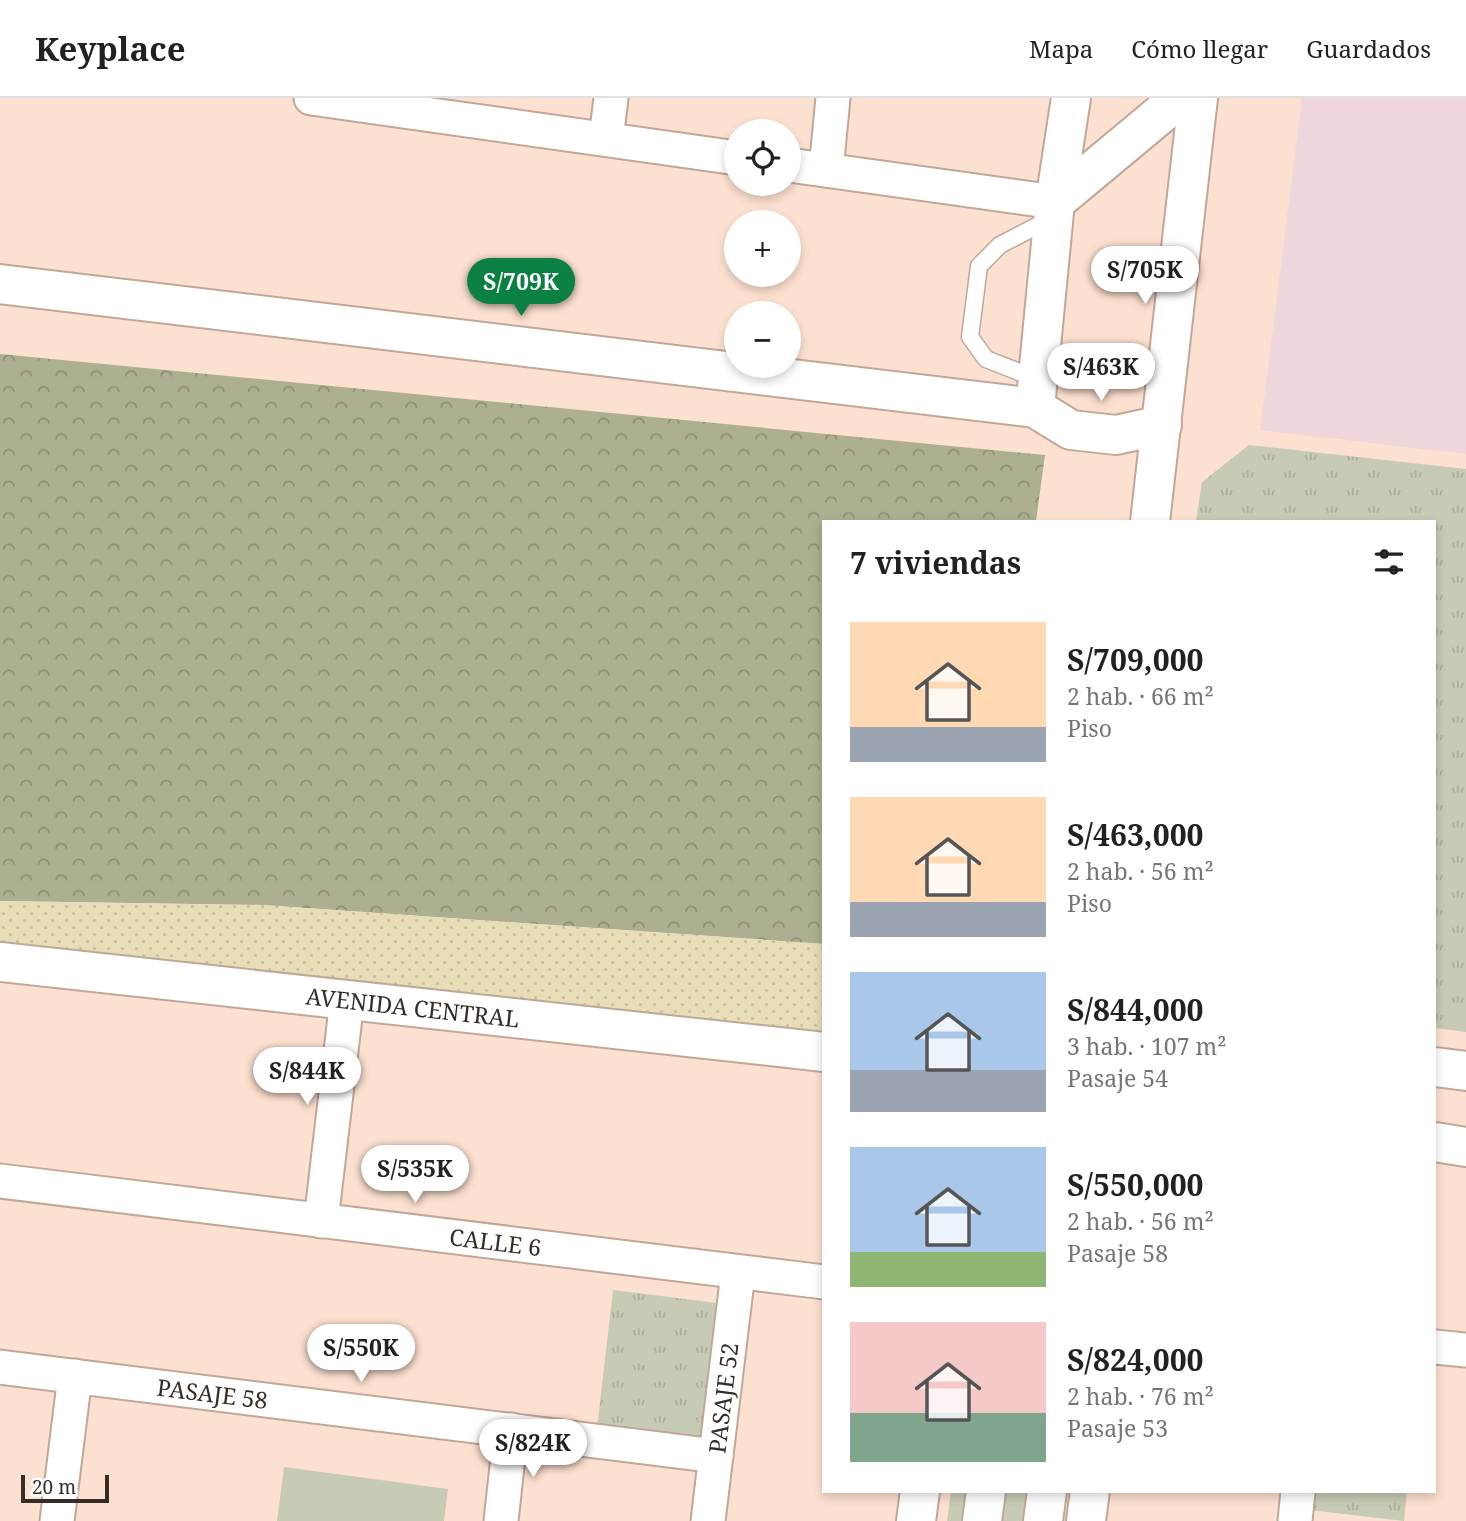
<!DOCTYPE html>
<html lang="es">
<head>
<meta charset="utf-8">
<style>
	body { margin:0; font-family:"Noto Serif",serif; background:#f6f6f6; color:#202124; height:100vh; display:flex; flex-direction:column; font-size:26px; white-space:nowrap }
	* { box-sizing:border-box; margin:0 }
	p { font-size:23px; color:#757577 }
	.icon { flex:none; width:38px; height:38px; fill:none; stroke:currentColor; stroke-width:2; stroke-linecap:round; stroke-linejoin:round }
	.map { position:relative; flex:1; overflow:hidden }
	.sheet { position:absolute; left:822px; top:422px; width:614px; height:973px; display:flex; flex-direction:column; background:#fff; border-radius:0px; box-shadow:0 4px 10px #0003 }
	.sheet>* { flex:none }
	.fabs { position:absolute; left:724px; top:21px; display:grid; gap:14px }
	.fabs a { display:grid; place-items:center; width:77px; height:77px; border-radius:50%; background:#fff; box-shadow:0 4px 10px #0003; font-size:35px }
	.scale { position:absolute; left:21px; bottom:18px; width:88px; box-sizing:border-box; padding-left:7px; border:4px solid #362c25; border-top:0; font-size:19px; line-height:24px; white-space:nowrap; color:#362c25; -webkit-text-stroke:5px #fff; paint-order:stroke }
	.price { position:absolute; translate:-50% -60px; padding:0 16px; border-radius:24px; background:#fff; color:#222; font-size:23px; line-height:46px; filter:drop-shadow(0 2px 4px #0008) }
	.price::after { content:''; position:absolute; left:50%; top:42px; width:21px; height:16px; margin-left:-10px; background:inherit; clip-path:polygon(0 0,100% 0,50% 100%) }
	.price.active { background:#0b8043; color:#fff }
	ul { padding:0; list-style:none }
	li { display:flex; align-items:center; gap:21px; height:175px; padding:0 28px }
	li span { display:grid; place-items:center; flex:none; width:196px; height:140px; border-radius:0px; color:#555 }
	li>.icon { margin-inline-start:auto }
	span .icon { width:84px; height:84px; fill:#fffc; stroke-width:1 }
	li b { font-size:30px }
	h2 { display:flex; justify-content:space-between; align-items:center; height:84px; padding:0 28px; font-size:30px }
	header { display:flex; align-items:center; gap:42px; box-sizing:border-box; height:98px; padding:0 35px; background:#fff; border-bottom:2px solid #e0e0e0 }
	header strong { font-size:33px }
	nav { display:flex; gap:38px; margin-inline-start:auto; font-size:24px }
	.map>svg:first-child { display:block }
	.education { fill:#efd5dc }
	.green { fill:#c7cab5 }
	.forest { fill:url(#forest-crowns) }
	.sand { fill:url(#sand-dots) }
	.park { fill:url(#park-tufts) }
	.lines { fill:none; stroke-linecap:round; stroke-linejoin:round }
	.service-casing { stroke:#c1a798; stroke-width:19 }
	.minor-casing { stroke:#c1a798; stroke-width:37 }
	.tertiary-casing { stroke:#c1a798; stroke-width:42 }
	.secondary-casing { stroke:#c1a798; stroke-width:42 }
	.primary-casing { stroke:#c1a798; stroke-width:42 }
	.service { stroke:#fff; stroke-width:16 }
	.minor { stroke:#fff; stroke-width:33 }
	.tertiary { stroke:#fff; stroke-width:38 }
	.secondary { stroke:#fff; stroke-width:38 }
	.primary { stroke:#fff; stroke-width:38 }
	.labels { text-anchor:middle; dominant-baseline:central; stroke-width:7; stroke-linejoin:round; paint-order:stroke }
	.street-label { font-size:23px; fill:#362c25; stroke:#fff }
</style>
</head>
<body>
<header>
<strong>Keyplace</strong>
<nav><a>Mapa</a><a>Cómo llegar</a><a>Guardados</a></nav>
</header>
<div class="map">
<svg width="1466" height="1423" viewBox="0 0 1466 1423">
	<defs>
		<pattern id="forest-crowns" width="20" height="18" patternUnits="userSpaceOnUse" patternTransform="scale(1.75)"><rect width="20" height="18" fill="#acb091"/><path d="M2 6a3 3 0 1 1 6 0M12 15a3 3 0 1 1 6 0" fill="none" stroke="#8d8f76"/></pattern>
		<pattern id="sand-dots" width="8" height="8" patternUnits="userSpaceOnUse" patternTransform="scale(1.75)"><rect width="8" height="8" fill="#e7deb8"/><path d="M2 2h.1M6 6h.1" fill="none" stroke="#c7bf9e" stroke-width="1.8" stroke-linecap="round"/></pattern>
		<pattern id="park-tufts" width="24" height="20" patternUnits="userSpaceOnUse" patternTransform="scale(1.75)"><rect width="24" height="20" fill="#c7cab5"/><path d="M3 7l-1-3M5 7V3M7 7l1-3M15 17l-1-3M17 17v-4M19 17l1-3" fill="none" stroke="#acae9c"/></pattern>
	</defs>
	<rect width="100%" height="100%" fill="#fde1d0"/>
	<!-- education -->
	<polygon class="education" points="1302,0 1466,0 1466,356 1260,332"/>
	<!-- green -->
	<g class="green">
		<polygon points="284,1369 448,1391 444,1423 277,1423"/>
		<polygon points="951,1393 975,1393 971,1423 947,1423"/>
		<polygon points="989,1393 1034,1393 1031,1423 985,1423"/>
	</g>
	<!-- forest -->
	<polygon class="forest" points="0,256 1045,357 1036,423 824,424 824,846 263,807 0,803"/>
	<!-- sand -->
	<polygon class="sand" points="0,803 263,807 824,846 824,945 0,849"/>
	<!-- park -->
	<g class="park">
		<polygon points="1249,347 1466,371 1466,934 1435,930 1435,424 1196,423 1202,384"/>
		<polygon points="613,1192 717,1205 701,1343 597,1330"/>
		<polygon points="1311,1393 1407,1393 1404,1423 1309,1412"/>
	</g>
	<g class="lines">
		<!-- service casing -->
		<g class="service-casing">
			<polyline id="service" points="1037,281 986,261 970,239 979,168 1000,147 1052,120"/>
		</g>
		<!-- minor casing -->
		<g class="minor-casing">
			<g id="minor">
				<polyline points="311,0 737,60"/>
				<polyline points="606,41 611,0"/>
				<polyline points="789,67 1055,104"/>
				<polyline points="826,72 833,0"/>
				<path id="s1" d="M0 1083 824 1184"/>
				<polyline points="321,1123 347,902"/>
				<polyline points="1435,1249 1466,1252"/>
				<path id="s2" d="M0 1269 716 1358"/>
				<polyline points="57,1423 75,1278"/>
				<polyline points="501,1423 511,1332"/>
				<path id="s3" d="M708 1423 738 1175"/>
				<polyline points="1295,1423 1298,1393"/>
			</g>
		</g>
		<!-- tertiary casing -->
		<g class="tertiary-casing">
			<g id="tertiary">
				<path id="s4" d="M0 864 824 954"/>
				<polyline points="916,1423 920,1393"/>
				<polyline points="1086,1423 1090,1393"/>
			</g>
		</g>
		<!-- secondary casing -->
		<g class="secondary-casing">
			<g id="secondary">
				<polyline points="1055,104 1180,0"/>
				<polyline points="0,186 1035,310 1071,332 1116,337 1162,327"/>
				<polyline points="1035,310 1055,104 1071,0"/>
				<polyline points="1150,424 1198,0"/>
			</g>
		</g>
		<!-- primary casing -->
		<g class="primary-casing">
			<g id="primary">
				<polyline points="1435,969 1466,973"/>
				<polyline points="1435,1044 1466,1049"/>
				<polyline points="982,1423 986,1393"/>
				<polyline points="1043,1423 1047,1393"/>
			</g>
		</g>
		<!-- service -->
		<use href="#service" class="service"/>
		<!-- minor -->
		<use href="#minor" class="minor"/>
		<!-- tertiary -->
		<use href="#tertiary" class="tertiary"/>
		<!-- secondary -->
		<use href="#secondary" class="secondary"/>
		<!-- primary -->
		<use href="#primary" class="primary"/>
	</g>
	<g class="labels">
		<!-- street labels -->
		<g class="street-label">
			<text stroke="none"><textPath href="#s4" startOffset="415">AVENIDA CENTRAL</textPath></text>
			<text stroke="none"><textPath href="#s1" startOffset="499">CALLE 6</textPath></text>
			<text stroke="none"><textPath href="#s2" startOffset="214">PASAJE 58</textPath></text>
			<text stroke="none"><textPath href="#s3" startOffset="124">PASAJE 52</textPath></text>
		</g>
	</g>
</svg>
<div class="fabs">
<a><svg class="icon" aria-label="locate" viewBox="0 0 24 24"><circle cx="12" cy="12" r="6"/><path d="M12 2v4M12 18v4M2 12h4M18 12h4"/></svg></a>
<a>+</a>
<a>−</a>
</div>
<div class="scale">20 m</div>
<b class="price" style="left:1145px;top:208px">S/705K</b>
<b class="price active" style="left:521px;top:220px">S/709K</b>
<b class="price" style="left:1101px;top:305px">S/463K</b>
<b class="price" style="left:307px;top:1009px">S/844K</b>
<b class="price" style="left:415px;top:1107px">S/535K</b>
<b class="price" style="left:361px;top:1286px">S/550K</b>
<b class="price" style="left:533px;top:1381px">S/824K</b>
<section class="sheet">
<h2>7 viviendas<svg class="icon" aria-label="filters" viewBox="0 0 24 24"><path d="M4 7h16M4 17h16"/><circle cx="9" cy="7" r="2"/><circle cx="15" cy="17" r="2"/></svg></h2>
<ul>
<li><span style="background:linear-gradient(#ffd9b3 75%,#9aa5b1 0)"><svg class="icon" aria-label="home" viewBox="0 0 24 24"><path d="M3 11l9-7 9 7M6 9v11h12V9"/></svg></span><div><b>S/709,000</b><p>2 hab. · 66 m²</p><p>Piso</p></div></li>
<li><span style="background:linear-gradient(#ffd9b3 75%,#9aa5b1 0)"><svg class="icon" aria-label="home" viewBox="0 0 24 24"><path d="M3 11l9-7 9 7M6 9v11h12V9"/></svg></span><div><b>S/463,000</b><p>2 hab. · 56 m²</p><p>Piso</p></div></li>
<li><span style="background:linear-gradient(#a9c7e8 70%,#9aa5b1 0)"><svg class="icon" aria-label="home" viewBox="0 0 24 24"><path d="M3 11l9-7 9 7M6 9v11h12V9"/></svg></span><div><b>S/844,000</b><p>3 hab. · 107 m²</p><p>Pasaje 54</p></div></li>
<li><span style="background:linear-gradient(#a9c7e8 75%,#8fb573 0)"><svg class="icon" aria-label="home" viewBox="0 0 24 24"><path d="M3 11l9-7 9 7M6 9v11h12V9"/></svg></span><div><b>S/550,000</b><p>2 hab. · 56 m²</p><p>Pasaje 58</p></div></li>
<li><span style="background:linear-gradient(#f6c9c9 65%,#7fa58c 0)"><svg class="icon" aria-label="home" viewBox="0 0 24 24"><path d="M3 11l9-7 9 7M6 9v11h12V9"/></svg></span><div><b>S/824,000</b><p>2 hab. · 76 m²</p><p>Pasaje 53</p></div></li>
</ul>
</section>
</div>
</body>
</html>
